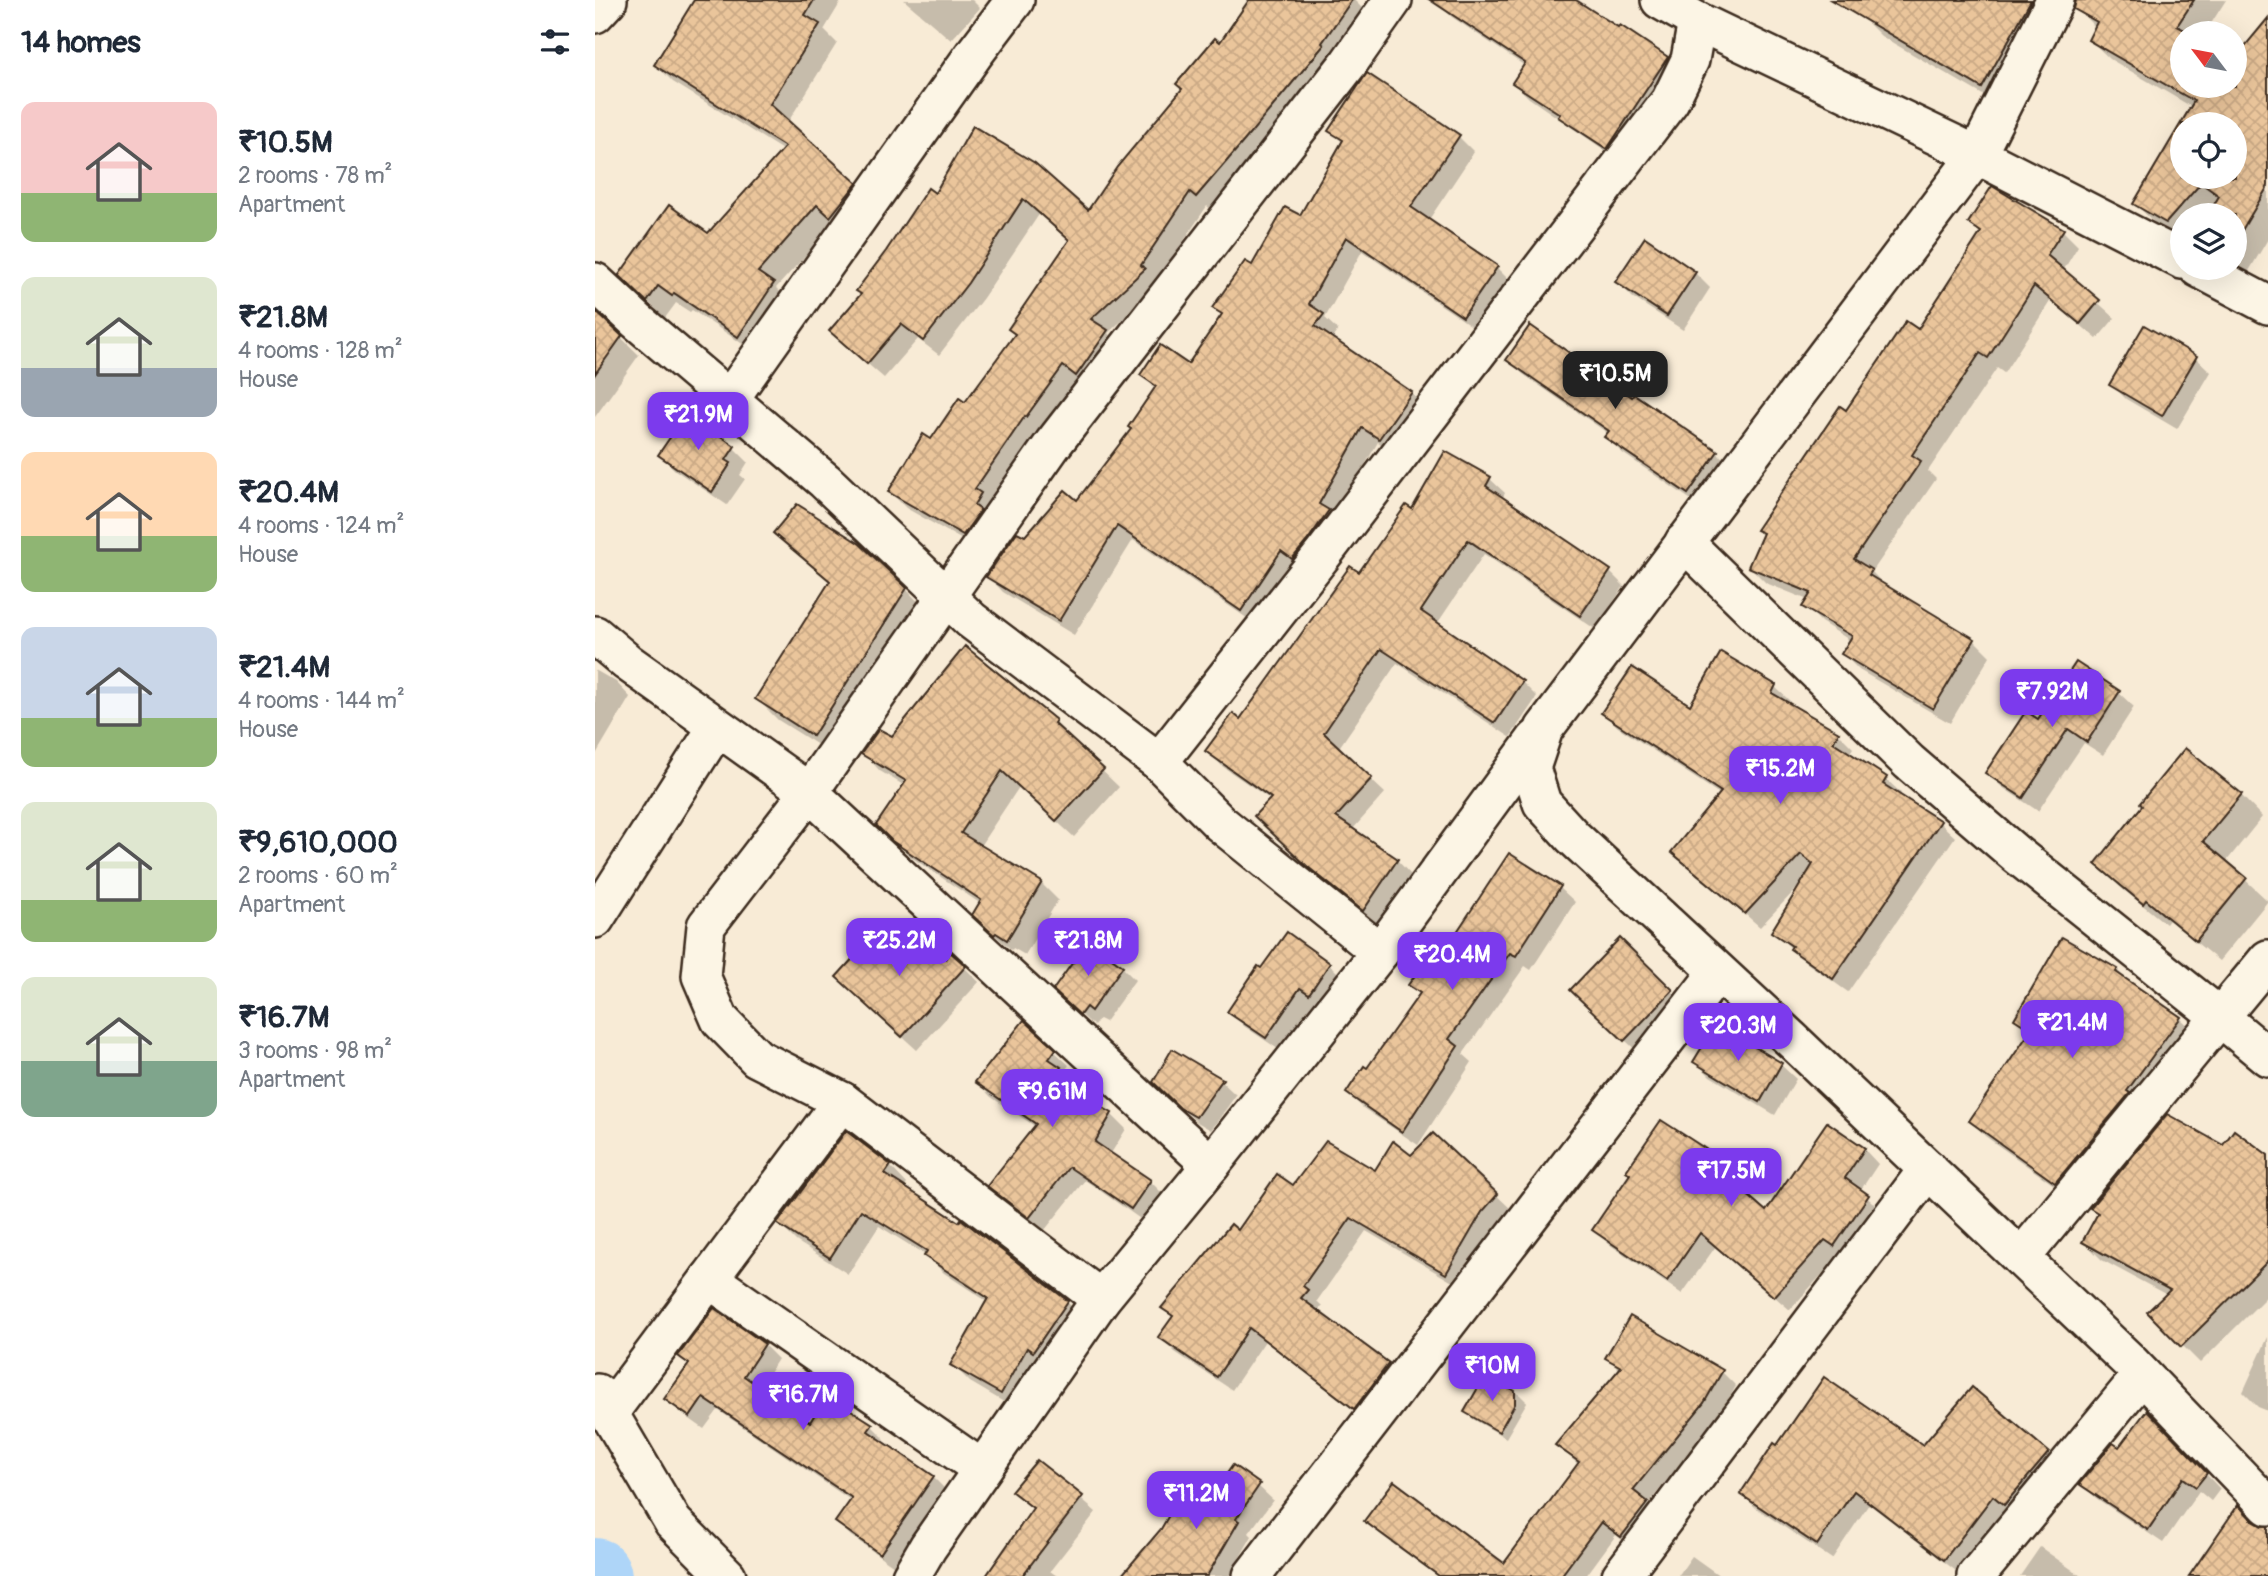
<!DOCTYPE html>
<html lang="en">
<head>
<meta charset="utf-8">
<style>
	body { margin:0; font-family:Pangolin,sans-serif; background:#f2f2f3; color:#1f2937; height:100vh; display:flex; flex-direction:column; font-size:26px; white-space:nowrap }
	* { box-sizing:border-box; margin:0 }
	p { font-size:23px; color:#747a83 }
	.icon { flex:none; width:38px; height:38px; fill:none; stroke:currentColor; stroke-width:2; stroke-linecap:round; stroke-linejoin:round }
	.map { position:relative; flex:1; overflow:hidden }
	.side { display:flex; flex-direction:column; background:#fff; width:595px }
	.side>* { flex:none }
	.needle { width:46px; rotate:302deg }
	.tools { position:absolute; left:1575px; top:21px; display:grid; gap:14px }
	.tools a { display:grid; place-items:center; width:77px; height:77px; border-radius:50%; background:#fff; box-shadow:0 7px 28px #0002; font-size:35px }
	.price { position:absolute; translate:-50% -60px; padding:0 16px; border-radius:14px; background:#7c3aed; color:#fff; font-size:23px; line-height:46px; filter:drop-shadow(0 2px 4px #0008) }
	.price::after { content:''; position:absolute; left:50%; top:42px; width:21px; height:16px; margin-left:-10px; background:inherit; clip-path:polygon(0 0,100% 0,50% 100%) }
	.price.on { background:#222; color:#fff }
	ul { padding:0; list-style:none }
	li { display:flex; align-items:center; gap:21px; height:175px; padding:0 21px }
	li span { display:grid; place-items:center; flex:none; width:196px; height:140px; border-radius:14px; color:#555 }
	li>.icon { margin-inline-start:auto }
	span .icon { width:84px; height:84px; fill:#fffc; stroke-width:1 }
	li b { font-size:30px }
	h2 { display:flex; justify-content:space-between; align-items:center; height:84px; padding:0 21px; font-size:30px }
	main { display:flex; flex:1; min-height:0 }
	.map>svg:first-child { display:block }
	.shadow { fill:#0003; fill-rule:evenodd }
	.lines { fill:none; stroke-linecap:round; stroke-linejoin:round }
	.river { stroke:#aed5f8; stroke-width:72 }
	.building { fill:url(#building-cross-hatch); stroke:#3b2a1e; stroke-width:2; fill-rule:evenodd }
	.minor-casing { stroke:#3b2a1e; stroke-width:42 }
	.minor { stroke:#fcf5e5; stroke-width:37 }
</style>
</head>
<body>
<main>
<section class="side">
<h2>14 homes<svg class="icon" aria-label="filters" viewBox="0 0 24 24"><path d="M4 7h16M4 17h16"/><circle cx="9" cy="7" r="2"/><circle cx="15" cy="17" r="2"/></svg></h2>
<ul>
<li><span style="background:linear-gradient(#f6c9c9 65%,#8fb573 0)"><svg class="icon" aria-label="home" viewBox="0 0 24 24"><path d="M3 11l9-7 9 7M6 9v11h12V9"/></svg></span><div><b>₹10.5M</b><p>2 rooms · 78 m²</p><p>Apartment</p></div></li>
<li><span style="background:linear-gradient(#dfe7d0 65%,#9aa5b1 0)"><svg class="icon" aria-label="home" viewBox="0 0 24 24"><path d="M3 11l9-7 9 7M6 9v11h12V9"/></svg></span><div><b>₹21.8M</b><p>4 rooms · 128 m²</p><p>House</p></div></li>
<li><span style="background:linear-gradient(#ffd9b3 60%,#8fb573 0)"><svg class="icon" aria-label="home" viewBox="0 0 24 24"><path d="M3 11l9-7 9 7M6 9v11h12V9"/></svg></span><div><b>₹20.4M</b><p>4 rooms · 124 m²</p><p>House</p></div></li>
<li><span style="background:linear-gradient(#c9d6e8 65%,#8fb573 0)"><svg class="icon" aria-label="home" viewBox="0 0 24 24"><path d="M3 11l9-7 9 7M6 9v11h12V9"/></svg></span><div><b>₹21.4M</b><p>4 rooms · 144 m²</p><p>House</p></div></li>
<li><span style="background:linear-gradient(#dfe7d0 70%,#8fb573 0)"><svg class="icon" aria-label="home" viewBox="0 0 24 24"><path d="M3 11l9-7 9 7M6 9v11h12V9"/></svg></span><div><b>₹9,610,000</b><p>2 rooms · 60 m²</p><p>Apartment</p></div></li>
<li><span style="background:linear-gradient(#dfe7d0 60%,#7fa58c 0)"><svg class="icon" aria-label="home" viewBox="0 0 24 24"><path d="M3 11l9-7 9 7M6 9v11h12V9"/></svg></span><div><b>₹16.7M</b><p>3 rooms · 98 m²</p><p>Apartment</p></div></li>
</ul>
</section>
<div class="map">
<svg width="1673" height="1576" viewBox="0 0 1673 1576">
	<defs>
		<pattern id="building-cross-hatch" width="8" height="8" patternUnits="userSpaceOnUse" patternTransform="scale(1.75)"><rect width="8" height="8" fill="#eac59b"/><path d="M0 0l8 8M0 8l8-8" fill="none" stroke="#caa985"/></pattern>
	</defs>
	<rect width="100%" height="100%" fill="#f8ebd6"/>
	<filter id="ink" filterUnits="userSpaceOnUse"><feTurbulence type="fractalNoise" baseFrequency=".0143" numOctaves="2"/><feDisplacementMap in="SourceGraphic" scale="14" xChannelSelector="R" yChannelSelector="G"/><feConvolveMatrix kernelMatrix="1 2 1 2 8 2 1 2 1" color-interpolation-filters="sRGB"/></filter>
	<g filter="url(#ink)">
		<!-- shadow -->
		<g class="shadow">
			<polygon points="101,0 247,0 229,30 242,43 193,122 278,202 241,222 181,288 196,302 161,353 97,310 95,312 81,303 70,318 44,293 113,236 189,151 78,82 61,65"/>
			<polygon points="309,0 377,0 385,8 356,40"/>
			<polygon points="656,0 759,0 773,14 618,211 612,206 561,282 565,286 513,333 527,347 385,550 311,508 295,492 337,442 371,405 422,335 476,241 445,213 388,298 344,355 323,339 289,378 252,346 268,295 340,195 378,129 494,213 625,45"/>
			<polygon points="844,0 977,0 1072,58 1087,73 1027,162 934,98 919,83 930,66 857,17 842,3"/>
			<polygon points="1275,0 1474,0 1407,106 1286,36 1266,16"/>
			<path d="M1483 0H1631L1610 33H1587V86H1640V61L1673 20V239L1651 276 1640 268V215H1587V239L1560 223 1540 204 1597 107 1515 59 1495 40 1501 28 1481 8ZM1587 124H1640V177H1587Z"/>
			<polygon points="735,130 863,136 879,152 833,221 901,267 917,283 884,331 767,251 730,318 743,330 736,340 816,393 831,409 800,453 783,442 739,519 662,625 538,540 479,635 408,592 393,576 430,539 482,502 538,429 561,389 547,375 593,367 628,316 620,308 706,218 748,143"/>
			<polygon points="1375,223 1467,230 1483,246 1468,271 1520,318 1502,339 1456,300 1409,373 1402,368 1333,471 1341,479 1277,572 1292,588 1379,640 1395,656 1355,723 1264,670 1248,654 1256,641 1226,622 1210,606 1213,600 1171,583 1155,567 1169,534 1164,529 1251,413 1323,332 1386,234"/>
			<polygon points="1100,273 1115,288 1088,330 1037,297 1023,282"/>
			<polygon points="0,312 44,355 0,417"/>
			<polygon points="1549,328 1601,358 1616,372 1582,429 1531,399 1516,384"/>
			<polygon points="913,360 1037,399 1122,452 1136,467 1108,508 1026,452 1012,437 1014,434 928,374"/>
			<polygon points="138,447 153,462 145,475 150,479 132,505 80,470 65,455"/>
			<polygon points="895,479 910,493 907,499 1014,571 1029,586 1000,629 889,554 842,624 927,682 942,697 915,737 802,663 743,749 790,793 757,830 802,860 816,875 783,924 730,881 676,831 676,800 627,766 613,751 646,721 817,511"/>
			<polygon points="180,533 311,589 331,610 239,755 183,720 162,699 236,583"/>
			<polygon points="1481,664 1524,693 1539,707 1508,755 1489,743 1443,811 1407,787 1392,773 1444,721"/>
			<polygon points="0,670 21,682 35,697 0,756"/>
			<polygon points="1180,687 1195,701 1193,704 1243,733 1258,748 1254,754 1291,779 1306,793 1304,796 1345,823 1360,837 1253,992 1212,963 1179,932 1205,885 1165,927 1078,852 1126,795 1023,727 1008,713 1095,707"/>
			<polygon points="460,722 477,739 475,740 524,787 479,837 424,787 385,846 446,883 463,900 430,955 418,948 417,950 396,932 386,904 316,857 300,842 310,786 285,771 269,754 298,739"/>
			<polygon points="1646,795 1667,817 1631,862 1673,901 1624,961 1574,920 1571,924 1524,886 1502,864"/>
			<polygon points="914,855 965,888 980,902 936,970 930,966 868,1054 877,1062 823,1145 768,1108 753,1093 826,995 815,985 848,956"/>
			<polygon points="693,935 734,964 749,979 729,1007 720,1001 686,1051 649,1026 635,1011"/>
			<polygon points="1025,941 1091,1005 1045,1054 992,1005"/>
			<polygon points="328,959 351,962 369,967 384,982 322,1050 258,992"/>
			<polygon points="527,967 540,980 510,1022 504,1019 499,1026 472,1002"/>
			<polygon points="1522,970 1535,983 1585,1018 1600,1032 1476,1197 1390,1136 1376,1121 1435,1034 1421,1019"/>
			<polygon points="1122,1026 1186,1065 1201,1079 1180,1115 1115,1076 1100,1061"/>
			<polygon points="459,1051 474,1065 469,1072 480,1083 475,1090 516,1114 531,1129 515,1155 555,1181 570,1196 551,1223 490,1180 449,1231 409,1200 395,1186 441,1127 396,1097 382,1082"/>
			<polygon points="626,1081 641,1095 616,1130 602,1122 575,1097"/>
			<polygon points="838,1135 917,1210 902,1226 866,1287 771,1231 722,1301 727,1306 722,1312 793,1364 807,1379 774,1422 670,1341 637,1390 580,1352 565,1337 579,1318 568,1308 643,1233 698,1188 780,1173 816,1157"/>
			<polygon points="1629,1147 1673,1157 1673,1295 1605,1363 1554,1312 1572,1295 1507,1260 1489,1242 1504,1215 1497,1208"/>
			<polygon points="1269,1149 1283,1164 1265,1191 1287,1211 1254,1259 1245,1254 1195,1310 1121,1246 1087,1294 1014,1244 999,1230 1130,1164 1144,1178 1139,1186 1171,1213"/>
			<polygon points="295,1166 312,1184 309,1188 472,1302 490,1319 424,1411 375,1382 357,1364 393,1302 349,1273 332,1256 284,1226 253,1274 201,1241 184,1224"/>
			<polygon points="119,1310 169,1345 183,1359 164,1389 215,1425 276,1425 290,1439 288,1443 338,1477 352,1491 299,1566 256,1536 242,1522 257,1501 123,1410 109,1429 85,1412 72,1398 95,1366 85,1356"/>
			<polygon points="1673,1337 1673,1411 1663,1407 1648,1392"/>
			<polygon points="1012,1357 1127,1372 1141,1386 1123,1417 1053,1504 1066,1518 1041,1551 1021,1535 991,1576 842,1576 786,1535 772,1521 909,1566 984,1465 962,1445 1025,1370"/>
			<polygon points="891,1376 925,1395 932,1402 911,1438 878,1419 871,1412"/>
			<polygon points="1567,1427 1625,1489 1616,1501 1604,1491 1568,1543 1501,1498 1487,1484 1524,1450"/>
			<polygon points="1328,1448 1453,1453 1467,1468 1365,1574 1274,1504 1237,1559 1161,1508 1147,1494"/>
			<polygon points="442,1462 501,1512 455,1571 462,1576 393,1576 439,1510 419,1491"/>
			<polygon points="663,1486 678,1500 654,1533 657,1536 634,1576 528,1576 612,1505"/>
			<polygon points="1445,1547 1486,1576 1425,1576"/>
			<polygon points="1097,1556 1125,1576 1083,1576"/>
		</g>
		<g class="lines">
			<!-- river -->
			<polyline class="river" points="0,1574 1,1576"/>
		</g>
		<!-- building -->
		<g class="building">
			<polygon points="99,0 219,0 210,15 225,24 175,104 262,183 235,217 222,205 163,272 179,283 143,337 79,293 77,296 63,286 52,302 24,275 74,205 113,233 190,147 59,65"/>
			<polygon points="654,0 757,0 727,43 729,45 649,141 601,197 595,192 546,265 550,269 496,319 513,330 481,376 468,366 431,417 430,416 380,489 386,493 379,505 386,510 368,535 293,492 328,434 336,439 364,398 370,402 420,334 413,329 474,240 428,199 373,283 328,341 306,324 272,364 234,331 266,294 261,291 291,251 333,188 340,193 378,126 440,163 493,210 522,167 587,89 581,84 620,38 625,42"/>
			<polygon points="835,0 981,0 1023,27 1025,25 1073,57 1012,149 963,117 965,114 917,83 930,63"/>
			<polygon points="1236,0 1436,0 1387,88"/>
			<path d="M1481 0H1599L1582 26 1595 33H1587V86H1640V58L1673 18V186L1640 242V215H1613L1624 196 1606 183 1571 223 1538 204 1599 101 1493 40 1502 22 1479 9ZM1587 124H1640V177H1587Z"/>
			<polygon points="772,73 865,135 816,207 903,266 868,317 751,237 714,304 729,314 720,326 817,392 784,439 767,428 724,504 734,510 712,541 697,559 686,551 646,611 522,526 464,621 391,577 422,532 430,536 470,490 482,500 536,429 533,427 561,386 545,375 565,345 593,364 627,314 617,308 650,261 657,265 690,207 705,215 748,140 733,131"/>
			<polygon points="1397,186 1469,229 1452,255 1505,300 1485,324 1439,286 1393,358 1385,353 1317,455 1326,461 1259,559 1277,570 1274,575 1380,639 1338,709 1246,654 1257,636 1207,607 1216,593 1153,567 1168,533 1161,530 1245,406 1251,410 1311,321 1323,329 1386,232 1373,223"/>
			<polygon points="1050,237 1101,272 1072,316 1020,282"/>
			<polygon points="0,311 27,336 0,374"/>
			<polygon points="935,325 1037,397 1039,394 1123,451 1093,494 1009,437 1014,431 911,360"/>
			<polygon points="1549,325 1602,356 1567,416 1514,385"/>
			<polygon points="92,413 140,446 131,460 136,463 117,492 63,455"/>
			<polygon points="850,451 896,477 891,486 1016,570 985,616 873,540 826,611 928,681 900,723 786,649 729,733 777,778 741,817 803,859 768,911 713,867 659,816 676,798 610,751 638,713 645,719 755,566 764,572 811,505 817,509"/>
			<polygon points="202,504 265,544 312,588 218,736 160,699 235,581 178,533"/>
			<polygon points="370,646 461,720 459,723 509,769 461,821 407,771 366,833 447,882 412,940 401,933 399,935 377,915 386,900 297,841 281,825 311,781 266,754 284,729 297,736"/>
			<polygon points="1126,652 1181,685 1177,693 1244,732 1238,742 1292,777 1288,784 1346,821 1238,979 1195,949 1197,946 1176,932 1218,864 1206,854 1150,914 1076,852 1126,792 1006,713 1037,667 1095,705"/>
			<polygon points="1481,662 1525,691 1492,742 1473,729 1428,798 1390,773 1431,711 1443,719"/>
			<polygon points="1590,748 1647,794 1608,841 1652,878 1601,941 1551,900 1548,904 1500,864 1547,806 1545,803"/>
			<polygon points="914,853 966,886 921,956 915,953 854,1039 863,1046 807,1132 751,1093 769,1066 772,1068 825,993 813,985 840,948 848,953"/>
			<polygon points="290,923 327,957 336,946 351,959 355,952 371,966 307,1037 241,977"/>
			<polygon points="692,932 735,963 714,994 705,988 671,1038 632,1012 663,966 666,968"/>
			<polygon points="1467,937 1523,969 1521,972 1586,1017 1532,1091 1535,1093 1460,1183 1374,1121 1436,1030 1419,1019"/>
			<polygon points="1025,938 1078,990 1029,1041 975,990"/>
			<polygon points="493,941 528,966 496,1011 491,1007 485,1015 458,990"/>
			<polygon points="429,1020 461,1049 454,1059 466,1067 458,1079 517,1113 500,1142 556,1180 536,1209 474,1167 434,1218 392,1186 441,1124 380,1082"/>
			<polygon points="1121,1024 1187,1063 1165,1102 1098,1062"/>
			<polygon points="577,1049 628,1079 601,1117 585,1108 558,1082"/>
			<polygon points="1572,1114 1628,1145 1639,1130 1673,1155 1673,1261 1586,1347 1552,1312 1575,1290 1487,1242 1503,1213 1495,1208"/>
			<polygon points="1066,1120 1131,1162 1125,1171 1171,1211 1232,1122 1270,1148 1250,1178 1274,1195 1239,1246 1230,1240 1179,1297 1105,1233 1072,1281 997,1230 1035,1174 1031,1171"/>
			<polygon points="251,1131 296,1165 290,1174 364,1222 366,1219 473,1301 438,1352 432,1348 406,1394 355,1365 393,1298 329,1256 332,1251 266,1210 235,1258 182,1224"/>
			<polygon points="838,1133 903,1194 887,1212 851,1274 756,1218 708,1286 713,1290 706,1298 794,1363 759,1409 654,1328 622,1377 563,1337 578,1316 566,1308 636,1224 643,1230 682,1174 698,1185 731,1141 780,1170 798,1141 816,1155"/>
			<polygon points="119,1308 170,1344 149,1376 215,1422 232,1395 278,1424 273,1431 339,1476 285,1554 240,1522 257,1498 108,1398 95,1417 69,1399 94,1364 83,1356"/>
			<polygon points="1035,1316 1128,1370 1109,1403 1038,1490 1053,1502 1026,1537 1006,1522 966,1576 844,1576 769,1521 799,1481 909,1563 984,1462 960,1445 1026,1367 1010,1358"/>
			<polygon points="891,1374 920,1391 920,1404 904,1432 869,1412"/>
			<polygon points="1229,1377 1328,1445 1377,1387 1454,1452 1409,1505 1398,1496 1349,1560 1259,1491 1222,1545 1145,1494 1179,1443 1182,1445"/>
			<polygon points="1552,1410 1612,1473 1601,1487 1588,1478 1553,1530 1484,1484 1518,1443 1524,1447"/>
			<polygon points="442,1460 488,1496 427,1576 391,1576 438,1508 416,1491"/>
			<polygon points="638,1465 665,1484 641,1519 644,1521 612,1576 526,1576 566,1529 589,1489 612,1502"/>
			<polygon points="1643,1505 1658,1521 1667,1526 1673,1526 1673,1576 1594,1576"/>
		</g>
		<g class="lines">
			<!-- minor casing -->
			<g class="minor-casing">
				<g id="minor">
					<polyline points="1065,0 1102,21 1382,155 949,729 936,768 947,803 978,837 1196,1039 1533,1360 1673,1506"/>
					<polyline points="1460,0 1382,155 1587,260"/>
					<polyline points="0,14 13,0"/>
					<polyline points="1603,268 1673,305"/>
					<polyline points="0,282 42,321 230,481 376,620 564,762 625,823 785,952"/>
					<polyline points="134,400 379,54 420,0"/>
					<polyline points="1089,542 1314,762 1422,855 1625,1017 1673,959"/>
					<polyline points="0,635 32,662 214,792 458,444 753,64 798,0"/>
					<polyline points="564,762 729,553 1075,101 1095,60 1102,21"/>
					<polyline points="0,919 122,727"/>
					<polyline points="1426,1258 1625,1017 1673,1057"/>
					<polyline points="114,1279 387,1469"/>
					<polyline points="506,1299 247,1101 162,1058 125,1020 106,976 111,926 214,792 616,1165"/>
					<polyline points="2,1393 78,1522 132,1576"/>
					<polyline points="14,1413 247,1101"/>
					<polyline points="316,1576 333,1547 506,1299 616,1165 785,952 941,739"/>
					<polyline points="657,1576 1123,972"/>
					<polyline points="1026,1576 1333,1169"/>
					<polyline points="1381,1576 1547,1375"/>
				</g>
			</g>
			<!-- minor -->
			<use href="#minor" class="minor"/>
		</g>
	</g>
</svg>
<div class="tools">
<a><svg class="needle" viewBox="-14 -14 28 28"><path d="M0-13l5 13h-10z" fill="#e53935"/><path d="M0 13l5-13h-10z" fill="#747a83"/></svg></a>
<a><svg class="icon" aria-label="locate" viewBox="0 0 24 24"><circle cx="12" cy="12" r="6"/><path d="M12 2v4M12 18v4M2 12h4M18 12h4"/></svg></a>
<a><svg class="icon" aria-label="layers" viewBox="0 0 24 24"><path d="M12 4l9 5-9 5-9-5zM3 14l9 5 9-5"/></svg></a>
</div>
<b class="price on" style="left:1020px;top:411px">₹10.5M</b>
<b class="price" style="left:103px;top:452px">₹21.9M</b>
<b class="price" style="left:1457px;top:729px">₹7.92M</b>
<b class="price" style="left:1185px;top:806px">₹15.2M</b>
<b class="price" style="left:304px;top:978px">₹25.2M</b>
<b class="price" style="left:493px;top:978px">₹21.8M</b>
<b class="price" style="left:857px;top:992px">₹20.4M</b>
<b class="price" style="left:1477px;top:1060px">₹21.4M</b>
<b class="price" style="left:1143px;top:1063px">₹20.3M</b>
<b class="price" style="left:457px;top:1129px">₹9.61M</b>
<b class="price" style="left:1136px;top:1208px">₹17.5M</b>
<b class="price" style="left:897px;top:1403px">₹10M</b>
<b class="price" style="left:208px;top:1432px">₹16.7M</b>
<b class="price" style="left:601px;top:1531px">₹11.2M</b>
</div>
</main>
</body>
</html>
